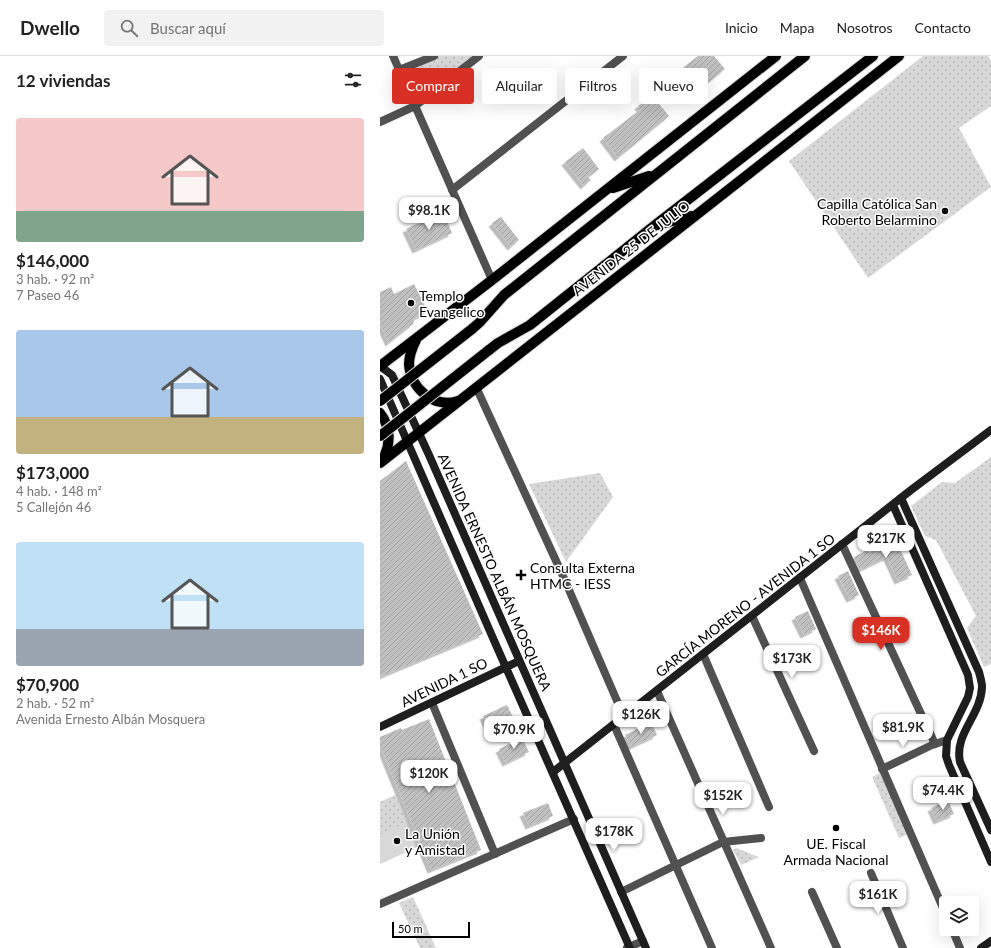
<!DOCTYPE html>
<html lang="es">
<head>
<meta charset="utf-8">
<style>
	body { margin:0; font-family:Lato,sans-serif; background:#f2f2f2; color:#222; height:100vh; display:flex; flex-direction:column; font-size:15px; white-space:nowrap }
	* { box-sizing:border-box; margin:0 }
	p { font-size:13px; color:#767676 }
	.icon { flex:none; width:22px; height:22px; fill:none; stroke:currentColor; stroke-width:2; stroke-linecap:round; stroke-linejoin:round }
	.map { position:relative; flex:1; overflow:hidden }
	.details { display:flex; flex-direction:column; background:#fff; width:380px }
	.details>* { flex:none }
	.banner { position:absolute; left:12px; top:12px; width:380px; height:36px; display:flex; gap:8px }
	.tools { position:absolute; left:559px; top:840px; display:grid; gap:8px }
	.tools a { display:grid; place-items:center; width:40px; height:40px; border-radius:4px; background:#fff; box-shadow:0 4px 16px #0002; font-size:20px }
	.scale { position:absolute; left:12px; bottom:10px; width:78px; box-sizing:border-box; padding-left:4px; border:2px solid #000; border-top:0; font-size:11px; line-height:14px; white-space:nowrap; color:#000; -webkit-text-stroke:3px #fff; paint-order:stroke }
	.price { position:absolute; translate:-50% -34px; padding:0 9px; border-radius:8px; background:#fff; color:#222; font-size:13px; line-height:26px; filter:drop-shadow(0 1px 2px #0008) }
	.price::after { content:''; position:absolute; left:50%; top:24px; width:12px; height:9px; margin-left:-6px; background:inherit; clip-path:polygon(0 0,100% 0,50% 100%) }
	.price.on { background:#d93025; color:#fff }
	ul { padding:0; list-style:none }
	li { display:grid; align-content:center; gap:8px; height:212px; padding:0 16px }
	li span { display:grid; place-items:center; height:124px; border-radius:4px; color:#555 }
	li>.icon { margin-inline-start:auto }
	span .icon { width:72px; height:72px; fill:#fffc; stroke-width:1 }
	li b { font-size:17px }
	h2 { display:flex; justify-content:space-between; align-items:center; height:48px; padding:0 16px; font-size:17px }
	.tag { padding:0 14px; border-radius:4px; background:#fff; box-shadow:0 4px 16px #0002; font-size:14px; line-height:36px }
	.tag.on { background:#d93025; color:#fff }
	header { display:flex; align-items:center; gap:24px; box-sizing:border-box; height:56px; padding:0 20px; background:#fff; border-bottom:1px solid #e0e0e0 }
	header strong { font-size:19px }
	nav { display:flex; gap:22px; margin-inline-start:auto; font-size:14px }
	.search { width:280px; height:36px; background:#f2f2f2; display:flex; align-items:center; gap:10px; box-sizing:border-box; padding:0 14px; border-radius:4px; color:#767676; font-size:15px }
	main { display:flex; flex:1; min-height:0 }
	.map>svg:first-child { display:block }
	.park { fill:url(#park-dots) }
	.pitch { fill:#d8d8d8 }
	.building { fill:url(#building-hatch); filter:url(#shadow) }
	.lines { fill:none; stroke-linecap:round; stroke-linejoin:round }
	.primary-casing { stroke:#dbdbdb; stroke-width:12 }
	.street { stroke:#515151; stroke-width:8 }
	.secondary { stroke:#1e1e1e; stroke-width:8 }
	.primary { stroke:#000; stroke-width:10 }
	.primary-bridge-casing { stroke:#dbdbdb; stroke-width:12; stroke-linecap:butt }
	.primary-bridge { stroke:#000; stroke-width:10 }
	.poi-dot { fill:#000; stroke:#fff; stroke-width:1.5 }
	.labels { text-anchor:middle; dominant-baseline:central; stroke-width:3; stroke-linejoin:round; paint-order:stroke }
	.poi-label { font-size:14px; fill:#000; stroke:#fff; text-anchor:start }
	.street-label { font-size:14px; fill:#000; stroke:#fff }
</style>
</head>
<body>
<header>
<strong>Dwello</strong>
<div class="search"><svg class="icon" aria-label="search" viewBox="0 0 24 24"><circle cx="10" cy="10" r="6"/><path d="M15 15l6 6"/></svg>Buscar aquí</div>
<nav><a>Inicio</a><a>Mapa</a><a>Nosotros</a><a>Contacto</a></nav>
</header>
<main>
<section class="details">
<h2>12 viviendas<svg class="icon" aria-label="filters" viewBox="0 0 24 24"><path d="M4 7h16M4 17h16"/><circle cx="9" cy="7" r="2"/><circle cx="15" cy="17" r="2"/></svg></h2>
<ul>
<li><span style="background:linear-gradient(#f6c9c9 75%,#7fa58c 0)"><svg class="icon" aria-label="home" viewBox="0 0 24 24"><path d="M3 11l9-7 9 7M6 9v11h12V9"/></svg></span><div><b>$146,000</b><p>3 hab. · 92 m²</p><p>7 Paseo 46</p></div></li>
<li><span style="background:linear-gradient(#a9c7e8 70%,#c2b280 0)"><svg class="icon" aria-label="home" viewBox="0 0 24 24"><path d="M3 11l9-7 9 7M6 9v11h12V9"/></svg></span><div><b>$173,000</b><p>4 hab. · 148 m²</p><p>5 Callejón 46</p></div></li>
<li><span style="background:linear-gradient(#bfe0f5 70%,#9aa5b1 0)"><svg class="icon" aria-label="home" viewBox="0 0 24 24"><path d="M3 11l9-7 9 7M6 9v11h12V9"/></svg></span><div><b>$70,900</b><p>2 hab. · 52 m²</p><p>Avenida Ernesto Albán Mosquera</p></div></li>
</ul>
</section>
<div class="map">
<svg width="611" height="892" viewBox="0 0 611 892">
	<defs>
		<pattern id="park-dots" width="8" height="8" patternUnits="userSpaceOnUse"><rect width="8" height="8" fill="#d8d8d8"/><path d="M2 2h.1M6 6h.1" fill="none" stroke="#b8b8b8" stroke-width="1.8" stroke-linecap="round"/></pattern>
		<pattern id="building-hatch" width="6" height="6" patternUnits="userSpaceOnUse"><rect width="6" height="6" fill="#c0c0c0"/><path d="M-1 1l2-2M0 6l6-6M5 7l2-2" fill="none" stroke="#a3a3a3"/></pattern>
		<filter id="shadow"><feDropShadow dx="-3.5" dy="3.5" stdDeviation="0" flood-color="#0004"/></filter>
	</defs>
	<rect width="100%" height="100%" fill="#fff"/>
	<!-- park -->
	<g class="park">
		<polygon points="54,0 94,0 35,50 19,14"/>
		<polygon points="543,0 608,0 611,5 611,50 579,72 611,131 488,222 409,105"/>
		<polygon points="611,401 611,608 604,611 587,572 596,560 556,484 545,480 531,450 562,426 575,427"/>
		<polygon points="220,417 233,441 186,506 149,428"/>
		<polygon points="502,716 528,778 519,782 492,721"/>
		<polygon points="15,739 37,791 0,808 0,746"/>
		<polygon points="356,792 379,801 361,809 353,794"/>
		<polygon points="33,841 56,892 40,892 19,847"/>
	</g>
	<!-- pitch -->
	<polygon class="pitch" points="27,767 37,791 0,808 0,779"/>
	<!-- building -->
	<g class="building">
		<polygon points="318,0 334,0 345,13 307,44 290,22"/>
		<polygon points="272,39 289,60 238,102 223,82 261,53 258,50"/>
		<polygon points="203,92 219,113 208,121 211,124 204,130 185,106"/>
		<polygon points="63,156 72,177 36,194 26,173"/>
		<polygon points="121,161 139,184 131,191 112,167"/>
		<polygon points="34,228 48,256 35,262 33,268 9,287 0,267 0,236 11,231 14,238"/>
		<polygon points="26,405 103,578 0,621 0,425"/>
		<polygon points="516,484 532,519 518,525 507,501 480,514 474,501 487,494 489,496"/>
		<polygon points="468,515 479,539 470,543 458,520"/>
		<polygon points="428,555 436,573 424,579 415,561"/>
		<polygon points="127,649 135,665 111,676 103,660"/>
		<polygon points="49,663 101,794 51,814 0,689 0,681 21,672 22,674"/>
		<polygon points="271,666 277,679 251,691 245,679"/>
		<polygon points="142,682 149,696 126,707 119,693"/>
		<polygon points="568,744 574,758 557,765 551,752"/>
		<polygon points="168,747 173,760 149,770 143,757"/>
	</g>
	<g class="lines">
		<!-- primary casing -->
		<g class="primary-casing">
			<g id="primary">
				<polyline points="233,132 269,120"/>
				<polyline points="278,169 311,160"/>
				<polyline points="92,273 100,266 124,239 425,0"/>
				<path d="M36 284C32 292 29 299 29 308 30 332 54 353 78 345"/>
				<polyline points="109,294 118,287 150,269 274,170 493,0"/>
				<polyline points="0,310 112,224 396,0"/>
				<path d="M0 357C11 371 11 388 3 403"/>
				<polyline points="0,407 519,0"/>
			</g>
		</g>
		<!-- street -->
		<g class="street">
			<polyline points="13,0 112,224"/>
			<polyline points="19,14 54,0"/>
			<polyline points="0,66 35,50 99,0"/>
			<polyline points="72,134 243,0"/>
			<polyline points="96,331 183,520 244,661"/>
			<polyline points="462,488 555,688"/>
			<polyline points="420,522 566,859"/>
			<polyline points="372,560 434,695"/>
			<polyline points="323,598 389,751"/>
			<polyline points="277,635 391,892"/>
			<polyline points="52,647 115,798"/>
			<polyline points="234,669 332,892"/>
			<polyline points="502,713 552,689 567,684"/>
			<polyline points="491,817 523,892"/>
			<polyline points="241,836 343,786 381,782"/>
			<polyline points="432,836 457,892"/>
			<polyline points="0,848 194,763"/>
			<polyline points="572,873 580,892"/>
			<polyline points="247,892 263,885"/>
		</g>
		<!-- secondary -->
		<g class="secondary">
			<polyline points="0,310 12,319 49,399 266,892"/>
			<polyline points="0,323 116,589 250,892"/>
			<path d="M521 442 599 616C600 620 602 626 602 631 601 660 574 677 580 706L611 774"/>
			<polyline points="513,449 588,619 590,632 588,641 567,684 566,700 569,709 611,806"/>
			<polyline points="0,671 139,605"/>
			<polyline points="173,716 531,434 611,374"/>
			<polyline points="601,892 611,885"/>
		</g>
		<!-- primary -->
		<use href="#primary" class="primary"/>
		<!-- primary-bridge casing -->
		<g class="primary-bridge-casing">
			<g id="primary-bridge">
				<polyline points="0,345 92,273"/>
				<polyline points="0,380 109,294"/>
			</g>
		</g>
		<!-- primary-bridge -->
		<use href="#primary-bridge" class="primary-bridge"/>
	</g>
	<!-- markers -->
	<g class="poi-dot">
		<circle cx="565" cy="155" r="4"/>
		<circle cx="31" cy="247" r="4"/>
		<path d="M139 513h4v4h4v4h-4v4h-4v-4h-4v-4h4z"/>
		<circle cx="456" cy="772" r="4"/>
		<circle cx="17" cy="785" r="4"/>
	</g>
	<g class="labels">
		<!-- poi labels -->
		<g class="poi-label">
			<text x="557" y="147" text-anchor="end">Capilla Católica San<tspan x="557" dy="16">Roberto Belarmino</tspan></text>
			<text x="39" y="239">Templo<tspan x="39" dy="16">Evangelico</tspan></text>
			<text x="150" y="511">Consulta Externa<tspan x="150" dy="16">HTMC - IESS</tspan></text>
			<text x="25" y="777">La Unión<tspan x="25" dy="16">y Amistad</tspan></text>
			<text x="456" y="787" text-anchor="middle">UE. Fiscal<tspan x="456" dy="16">Armada Nacional</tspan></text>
		</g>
		<!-- street labels -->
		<g class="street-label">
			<text transform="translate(251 192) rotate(-38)">AVENIDA 25 DE JULIO</text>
			<text transform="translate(115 516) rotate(66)">AVENIDA ERNESTO ALBÁN MOSQUERA</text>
			<text transform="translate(365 549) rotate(-38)">GARCÍA MORENO - AVENIDA 1 SO</text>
			<text transform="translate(64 626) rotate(-26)">AVENIDA 1 SO</text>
		</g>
	</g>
</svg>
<div class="tools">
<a><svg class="icon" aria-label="layers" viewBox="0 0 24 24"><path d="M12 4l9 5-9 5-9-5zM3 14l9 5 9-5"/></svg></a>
</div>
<div class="scale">50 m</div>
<b class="price" style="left:49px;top:175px">$98.1K</b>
<b class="price" style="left:506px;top:503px">$217K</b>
<b class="price on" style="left:501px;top:595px">$146K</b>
<b class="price" style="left:412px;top:623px">$173K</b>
<b class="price" style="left:261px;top:679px">$126K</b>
<b class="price" style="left:523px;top:692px">$81.9K</b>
<b class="price" style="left:134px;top:694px">$70.9K</b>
<b class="price" style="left:49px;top:738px">$120K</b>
<b class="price" style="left:563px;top:755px">$74.4K</b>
<b class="price" style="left:343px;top:760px">$152K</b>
<b class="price" style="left:234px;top:796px">$178K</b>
<b class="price" style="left:498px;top:859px">$161K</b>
<div class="banner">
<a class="tag on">Comprar</a>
<a class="tag">Alquilar</a>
<a class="tag">Filtros</a>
<a class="tag">Nuevo</a>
</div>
</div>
</main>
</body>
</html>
